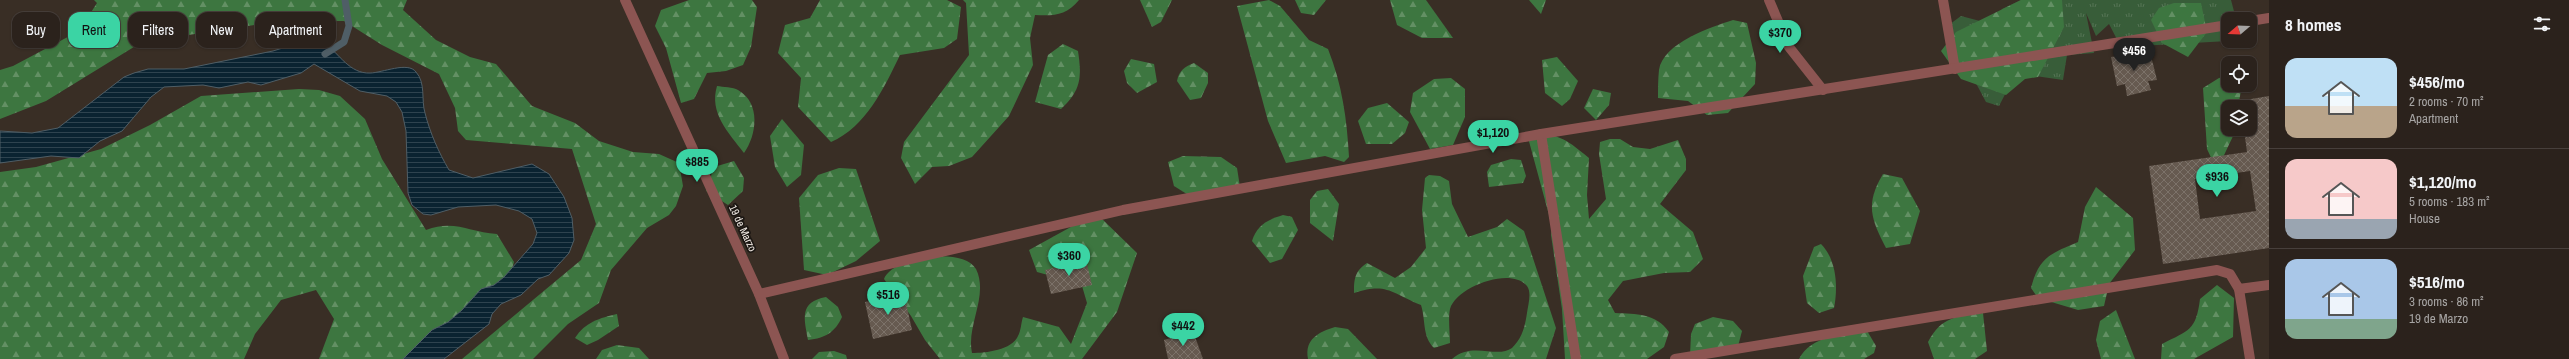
<!DOCTYPE html>
<html lang="en">
<head>
<meta charset="utf-8">
<style>
	body { margin:0; font-family:"Archivo Narrow",sans-serif; background:#372f29; color:#f1f3f6; height:100vh; display:flex; flex-direction:column; font-size:15px; white-space:nowrap }
	* { box-sizing:border-box; margin:0 }
	p { font-size:13px; color:#a6a4a3 }
	.icon { flex:none; width:22px; height:22px; fill:none; stroke:currentColor; stroke-width:2; stroke-linecap:round; stroke-linejoin:round }
	.map { position:relative; flex:1; overflow:hidden }
	.panel { display:flex; flex-direction:column; background:#2b221c; width:300px }
	.panel>* { flex:none }
	.hud { position:absolute; left:12px; top:12px; width:380px; height:36px; display:flex; gap:8px }
	.needle { width:26px; rotate:251deg }
	.controls { position:absolute; left:2221px; top:12px; display:grid; gap:8px }
	.controls a { display:grid; place-items:center; width:36px; height:36px; border-radius:8px; background:#2b221c; box-shadow:0 1px 3px #0004,0 0 0 1px #473f3b; font-size:20px }
	.price { position:absolute; translate:-50% -34px; padding:0 9px; border-radius:14px; background:#3bd4a4; color:#111; font-size:13px; line-height:26px; filter:drop-shadow(0 1px 2px #0008) }
	.price::after { content:''; position:absolute; left:50%; top:24px; width:12px; height:9px; margin-left:-6px; background:inherit; clip-path:polygon(0 0,100% 0,50% 100%) }
	.price.on { background:#222; color:#fff }
	ul { padding:0; list-style:none }
	li { display:flex; align-items:center; gap:12px; height:100px; padding:0 16px }
	li+li { border-top:1px solid #473f3b }
	li span { display:grid; place-items:center; flex:none; width:112px; height:80px; border-radius:12px; color:#555 }
	li>.icon { margin-inline-start:auto }
	span .icon { width:48px; height:48px; fill:#fffc; stroke-width:1 }
	li b { font-size:17px }
	h2 { display:flex; justify-content:space-between; align-items:center; height:48px; padding:0 16px; font-size:17px }
	.chip { padding:0 14px; border-radius:12px; background:#2b221c; box-shadow:0 1px 3px #0004,0 0 0 1px #473f3b; font-size:14px; line-height:36px }
	.chip.on { background:#3bd4a4; color:#111 }
	main { display:flex; flex:1; min-height:0 }
	.map>svg:first-child { display:block }
	.grass { fill:url(#grass-tufts) }
	.forest { fill:url(#forest-firs) }
	.water { fill:url(#water-rules); stroke:#4f5e66 }
	.lines { fill:none; stroke-linecap:round; stroke-linejoin:round }
	.stream { stroke:#4f5e66; stroke-width:7 }
	.building { fill:url(#building-cross-hatch); fill-rule:evenodd }
	.street { stroke:#8c5552; stroke-width:10 }
	.labels { text-anchor:middle; dominant-baseline:central; stroke-width:3.5; stroke-linejoin:round; paint-order:stroke }
	.street-label { font-size:11px; fill:#efe8e2; stroke:#1c1713 }
</style>
</head>
<body>
<main>
<div class="map">
<svg width="2269" height="359" viewBox="0 0 2269 359">
	<defs>
		<pattern id="grass-tufts" width="24" height="20" patternUnits="userSpaceOnUse"><rect width="24" height="20" fill="#385d39"/><path d="M3 7l-1-3M5 7V3M7 7l1-3M15 17l-1-3M17 17v-4M19 17l1-3" fill="none" stroke="#557455"/></pattern>
		<pattern id="forest-firs" width="22" height="20" patternUnits="userSpaceOnUse"><rect width="22" height="20" fill="#3d7640"/><path d="M5 1l3.5 6h-7zM16 11l3.5 6h-7z" fill="#639064"/></pattern>
		<pattern id="water-rules" width="6" height="5" patternUnits="userSpaceOnUse"><rect width="6" height="5" fill="#0a2331"/><path d="M0 2.5h6" fill="none" stroke="#2e434f"/></pattern>
		<pattern id="building-cross-hatch" width="8" height="8" patternUnits="userSpaceOnUse"><rect width="8" height="8" fill="#665a50"/><path d="M0 0l8 8M0 8l8-8" fill="none" stroke="#7c7269"/></pattern>
	</defs>
	<rect width="100%" height="100%" fill="#392e25"/>
	<!-- grass -->
	<polygon class="grass" points="2021,0 2231,0 2236,19 2228,19 2228,41 2121,47 2109,24 2096,36 2086,13 2094,53 2067,55 2063,80 2016,73 1999,106 1986,102 1946,27 1961,16 1995,25 2002,9"/>
	<!-- forest -->
	<g class="forest">
		<polygon points="94,0 407,0 403,10 436,40 470,57 496,64 532,106 575,123 599,141 633,152 659,154 679,163 683,186 676,206 669,215 647,228 611,270 599,303 568,324 533,359 462,359 581,260 596,224 572,149 466,140 458,131 455,108 439,74 382,45 344,21 281,21 142,42 46,101 0,119 0,70 13,66 79,31 97,3"/>
		<polygon points="689,0 752,0 757,7 751,47 743,65 726,71 707,73 694,99 681,103 666,48 655,26 661,10"/>
		<path d="M820 0H947L961 7 957 39 944 48 900 55C884 88 866 127 831 142L798 107 801 78 778 53 785 25 810 18Z"/>
		<path d="M963 0H1079C1066 16 1053 16 1035 15L1030 38 1033 65 1009 116 972 157 949 166 932 167 915 184 901 158 904 142 969 55 966 3Z"/>
		<polygon points="1140,0 1172,0 1161,22 1152,27"/>
		<path d="M1269 0 1280 6 1309 40 1328 49C1342 84 1347 119 1349 157L1344 162 1325 156 1286 163 1268 121 1237 6Z"/>
		<polygon points="1295,0 1326,0 1314,15 1301,13"/>
		<polygon points="1390,0 1426,0 1453,38 1422,38 1397,25"/>
		<polygon points="1529,0 1546,0 1541,14"/>
		<polygon points="2021,0 2062,0 2064,27 2038,77 2025,79 2006,95 1961,79 1941,51 1956,32"/>
		<polygon points="2174,3 2201,3 2207,32 2188,57 2162,43 2151,20 2159,8"/>
		<path d="M1733 20 1747 23 1756 63 1755 84 1728 113 1707 115 1688 101 1658 98C1658 89 1658 79 1659 70 1663 43 1711 27 1733 20Z"/>
		<path d="M1063 44 1078 51C1082 78 1081 90 1061 109L1035 102 1048 55Z"/>
		<polygon points="1557,57 1578,81 1570,99 1562,106 1545,93 1542,60"/>
		<polygon points="1131,59 1154,64 1157,82 1137,93 1127,83 1124,71"/>
		<path d="M1194 63 1208 73V83L1201 98 1190 100 1177 81C1179 71 1184 67 1194 63Z"/>
		<polygon points="2228,76 2228,85 2242,85 2238,107 2228,107 2228,129 2235,129 2234,134 2217,170 2207,149 2203,88 2219,78"/>
		<polygon points="1451,78 1465,89 1465,117 1453,145 1430,149 1410,112 1413,93 1434,79"/>
		<path d="M717 86C723 87 733 87 738 90 761 103 757 135 744 153 728 132 709 113 717 86Z"/>
		<path d="M299 89 319 90 340 96 365 119 382 159 426 230C454 219 469 232 497 234L514 262 511 272C476 299 442 324 415 359H319L334 319 316 290 281 300 255 334 244 359H0V172L36 167 101 149 150 125 201 96Z"/>
		<polygon points="1593,89 1611,93 1609,105 1596,120 1584,108"/>
		<polygon points="1387,103 1409,122 1405,133 1392,144 1366,144 1358,121 1368,108"/>
		<polygon points="782,119 804,145 801,175 787,187 775,167 770,136"/>
		<path d="M1527 134C1561 135 1562 136 1589 158L1587 195 1589 219 1606 199 1599 154 1600 142 1610 139H1620L1633 147 1650 149 1678 140 1686 159V170L1660 204 1693 232 1703 259 1690 272 1664 273 1623 281 1608 300 1615 313C1636 314 1656 313 1669 332L1664 347 1647 359H1565L1562 309 1551 235 1552 226Z"/>
		<polygon points="1183,156 1221,157 1237,168 1240,187 1198,201 1174,186 1168,162"/>
		<polygon points="1511,159 1521,160 1526,176 1523,183 1489,187 1487,172 1491,165"/>
		<polygon points="734,161 744,178 743,191 728,205 706,191 714,167"/>
		<polygon points="839,168 856,169 880,241 856,261 827,275 804,270 799,198 818,175"/>
		<path d="M1883 174 1902 178 1920 211 1910 244 1886 248C1871 219 1865 204 1883 174Z"/>
		<path d="M1429 175 1440 176 1449 181 1452 204 1468 237 1497 227 1507 219 1524 231 1556 328 1546 359H1452C1472 341 1497 359 1512 348 1522 338 1525 327 1527 313 1528 305 1532 293 1527 286 1511 266 1456 287 1450 309 1448 319 1450 333 1450 343L1434 348C1422 336 1426 321 1421 305 1391 293 1387 282 1354 293 1354 278 1355 271 1367 263L1395 278 1411 267 1426 248 1422 210 1425 178Z"/>
		<path d="M2096 187 2133 218 2135 250 2109 284 2104 306 2078 310 2038 298 2031 288C2039 257 2050 254 2078 242L2085 207Z"/>
		<polygon points="1328,189 1339,204 1333,241 1310,223 1310,200 1317,191"/>
		<path d="M1283 215 1292 217 1298 230 1282 259 1270 263 1252 241C1257 225 1267 220 1283 215Z"/>
		<path d="M1099 216 1137 253 1117 312 1082 359H940L925 340 911 316 884 279C892 257 963 246 976 269 989 296 966 325 972 353 986 353 1012 350 1018 336 1021 331 1021 323 1023 317L1059 327 1071 344 1087 303 1080 279 1048 275 1037 272 1029 250 1089 217Z"/>
		<path d="M1821 244C1837 260 1838 288 1834 308L1819 313 1807 303 1803 276 1814 247Z"/>
		<path d="M2217 285 2234 298 2233 337 2194 359H2161L2162 344C2189 330 2196 331 2200 299Z"/>
		<path d="M826 297 838 307 842 317C835 332 826 338 808 340 804 318 799 302 826 297Z"/>
		<polygon points="2116,310 2135,359 2101,359 2096,340 2100,321"/>
		<path d="M1983 313 1987 351 1975 359H1934L1928 342C1942 316 1956 317 1983 313Z"/>
		<path d="M617 314 619 326 598 340 587 345 575 338C585 322 600 318 617 314Z"/>
		<polygon points="1713,317 1733,321 1742,331 1737,350 1690,356 1691,334 1695,324"/>
		<path d="M1335 327 1348 329 1377 359H1308C1304 339 1319 332 1335 327Z"/>
		<path d="M1866 329 1876 346 1874 353 1864 359H1799C1811 336 1843 334 1866 329Z"/>
		<polygon points="617,345 639,348 649,359 596,359 602,350"/>
		<polygon points="834,351 846,355 847,359 812,359 819,352"/>
	</g>
	<!-- water -->
	<path class="water" d="M302 42 325 43C339 54 350 74 370 73 382 73 408 61 416 72 426 83 421 100 425 113 430 133 439 153 449 170L473 178 532 164 549 174 564 197 572 218 574 240 569 253 549 275 538 279 521 295 501 304 492 314 489 324 444 359H403L432 330 448 322 462 310 481 289 494 285 504 277 533 244 537 233 532 219 519 211 496 205 458 207 431 215 423 214 412 205 408 193 406 131 402 112 396 102 387 96 360 91 314 64 301 73 261 85 248 82 219 88 203 85 164 87 151 97 122 131 100 141 79 158 51 156 0 163V131L32 133 58 128 124 77 134 73 148 69H184L273 51Z"/>
	<g class="lines">
		<!-- stream -->
		<polyline class="stream" points="325,54 344,42 349,26 345,0"/>
	</g>
	<!-- building -->
	<g class="building">
		<polygon points="2150,52 2157,80 2148,81 2151,90 2127,96 2125,84 2117,86 2111,57"/>
		<path d="M2269 96V248L2163 264 2149 166 2247 152 2244 129H2250V107H2240L2239 101ZM2250 171 2256 211 2200 219 2195 179Z"/>
		<polygon points="1086,260 1092,285 1051,294 1045,270"/>
		<polygon points="904,294 912,330 873,339 865,302"/>
		<polygon points="1193,331 1203,359 1168,359 1164,340"/>
	</g>
	<g class="lines">
		<!-- street -->
		<g class="street">
			<polyline points="625,0 759,294 784,359"/>
			<polyline points="1769,0 1789,47 1823,90"/>
			<polyline points="1943,0 1955,69"/>
			<polyline points="2250,21 2269,18"/>
			<polyline points="1541,134 1576,359"/>
			<polyline points="2239,289 2250,359"/>
			<polyline points="759,294 1123,210 1541,134 2228,25"/>
			<polyline points="1675,359 2217,270 2230,274 2239,289 2269,285"/>
		</g>
	</g>
	<g class="labels">
		<!-- street labels -->
		<g class="street-label">
			<text transform="translate(743 228) rotate(65)">19 de Marzo</text>
		</g>
	</g>
</svg>
<div class="controls">
<a><svg class="needle" viewBox="-14 -14 28 28"><path d="M0-13l5 13h-10z" fill="#e53935"/><path d="M0 13l5-13h-10z" fill="#a6a4a3"/></svg></a>
<a><svg class="icon" aria-label="locate" viewBox="0 0 24 24"><circle cx="12" cy="12" r="6"/><path d="M12 2v4M12 18v4M2 12h4M18 12h4"/></svg></a>
<a><svg class="icon" aria-label="layers" viewBox="0 0 24 24"><path d="M12 4l9 5-9 5-9-5zM3 14l9 5 9-5"/></svg></a>
</div>
<b class="price" style="left:1780px;top:54px">$370</b>
<b class="price on" style="left:2134px;top:72px">$456</b>
<b class="price" style="left:1493px;top:154px">$1,120</b>
<b class="price" style="left:697px;top:183px">$885</b>
<b class="price" style="left:2217px;top:198px">$936</b>
<b class="price" style="left:1069px;top:277px">$360</b>
<b class="price" style="left:888px;top:316px">$516</b>
<b class="price" style="left:1183px;top:347px">$442</b>
<div class="hud">
<a class="chip">Buy</a>
<a class="chip on">Rent</a>
<a class="chip">Filters</a>
<a class="chip">New</a>
<a class="chip">Apartment</a>
</div>
</div>
<section class="panel">
<h2>8 homes<svg class="icon" aria-label="filters" viewBox="0 0 24 24"><path d="M4 7h16M4 17h16"/><circle cx="9" cy="7" r="2"/><circle cx="15" cy="17" r="2"/></svg></h2>
<ul>
<li><span style="background:linear-gradient(#bfe0f5 60%,#b9a48a 0)"><svg class="icon" aria-label="home" viewBox="0 0 24 24"><path d="M3 11l9-7 9 7M6 9v11h12V9"/></svg></span><div><b>$456/mo</b><p>2 rooms · 70 m²</p><p>Apartment</p></div></li>
<li><span style="background:linear-gradient(#f6c9c9 75%,#9aa5b1 0)"><svg class="icon" aria-label="home" viewBox="0 0 24 24"><path d="M3 11l9-7 9 7M6 9v11h12V9"/></svg></span><div><b>$1,120/mo</b><p>5 rooms · 183 m²</p><p>House</p></div></li>
<li><span style="background:linear-gradient(#a9c7e8 75%,#7fa58c 0)"><svg class="icon" aria-label="home" viewBox="0 0 24 24"><path d="M3 11l9-7 9 7M6 9v11h12V9"/></svg></span><div><b>$516/mo</b><p>3 rooms · 86 m²</p><p>19 de Marzo</p></div></li>
</ul>
</section>
</main>
</body>
</html>
